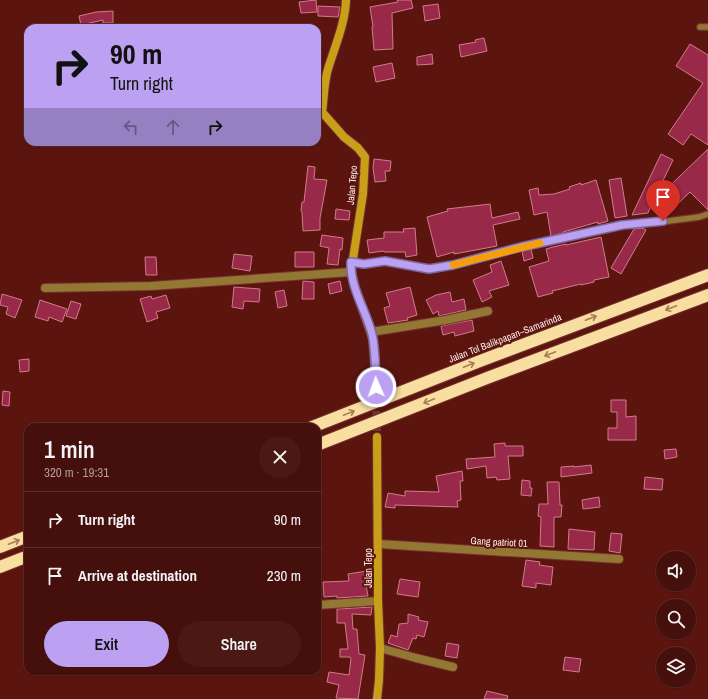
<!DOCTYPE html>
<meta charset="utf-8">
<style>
body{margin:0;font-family:"Archivo Narrow",sans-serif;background:#4c1814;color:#f1f3f6;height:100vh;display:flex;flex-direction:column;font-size:15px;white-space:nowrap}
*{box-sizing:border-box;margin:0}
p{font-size:13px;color:#b09c9d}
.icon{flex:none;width:22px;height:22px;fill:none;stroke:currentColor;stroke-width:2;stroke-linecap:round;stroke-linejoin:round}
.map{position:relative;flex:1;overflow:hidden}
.panel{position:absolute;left:24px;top:423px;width:297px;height:252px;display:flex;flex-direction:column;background:#450f0b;border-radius:12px;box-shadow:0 1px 3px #0004,0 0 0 1px #5d2f2c}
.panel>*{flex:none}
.banner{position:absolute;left:24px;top:24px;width:297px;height:122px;border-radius:12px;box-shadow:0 1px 3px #0004,0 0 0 1px #5d2f2c;background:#bca0f2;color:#111;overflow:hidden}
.tools{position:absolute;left:656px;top:551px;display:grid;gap:8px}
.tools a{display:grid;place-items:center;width:40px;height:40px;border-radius:50%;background:#450f0b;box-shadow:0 1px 3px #0004,0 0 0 1px #5d2f2c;font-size:20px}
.pin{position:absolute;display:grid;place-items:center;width:34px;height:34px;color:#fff;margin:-41px -17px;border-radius:50% 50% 50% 0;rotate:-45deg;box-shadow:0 0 4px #0007}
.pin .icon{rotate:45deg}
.me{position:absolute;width:44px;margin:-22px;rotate:358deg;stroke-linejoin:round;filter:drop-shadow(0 0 3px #0008)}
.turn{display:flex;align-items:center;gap:14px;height:84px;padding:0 20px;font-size:18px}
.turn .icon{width:52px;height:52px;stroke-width:2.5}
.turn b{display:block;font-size:28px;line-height:34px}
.lanes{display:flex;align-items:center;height:38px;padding:0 20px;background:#0003;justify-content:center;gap:20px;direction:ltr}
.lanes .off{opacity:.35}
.round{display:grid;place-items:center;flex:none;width:42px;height:42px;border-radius:21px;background:#4c1814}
.head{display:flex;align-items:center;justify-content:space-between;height:68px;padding:0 20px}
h1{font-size:24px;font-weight:600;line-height:30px}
.cta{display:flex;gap:8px;margin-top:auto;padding:8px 20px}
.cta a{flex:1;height:46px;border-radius:24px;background:#bca0f2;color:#111;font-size:16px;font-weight:600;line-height:46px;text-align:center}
.cta a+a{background:#4c1814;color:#f1f3f6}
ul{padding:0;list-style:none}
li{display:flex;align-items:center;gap:12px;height:56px;padding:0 20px;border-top:1px solid #5d2f2c}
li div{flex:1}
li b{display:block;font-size:15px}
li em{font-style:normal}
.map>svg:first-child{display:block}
.building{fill:#992948;stroke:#d07c8b}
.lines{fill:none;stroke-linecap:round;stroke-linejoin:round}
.secondary-tunnel{stroke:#74342f;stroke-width:8;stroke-dasharray:8 4;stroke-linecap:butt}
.lane-casing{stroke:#73322d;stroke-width:8}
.street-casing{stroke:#73322d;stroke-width:10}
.secondary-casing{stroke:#73322d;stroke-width:10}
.highway-casing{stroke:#73322d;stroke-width:14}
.lane{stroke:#927833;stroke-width:5.5}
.street{stroke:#927833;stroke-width:8}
.secondary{stroke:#c99f1a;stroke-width:8}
.highway{stroke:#f8dfa1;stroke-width:12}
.oneway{stroke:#aa7a58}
.route-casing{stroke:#7a689d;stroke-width:10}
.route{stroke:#bca0f2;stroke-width:7}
.slow{stroke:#f59e0b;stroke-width:7}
.labels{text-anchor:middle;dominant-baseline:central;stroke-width:4;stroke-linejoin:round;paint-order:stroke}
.street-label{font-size:10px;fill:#fdeae7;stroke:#5c140f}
</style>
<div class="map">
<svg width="708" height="699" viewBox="0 0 708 699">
<rect width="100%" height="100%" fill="#5c140f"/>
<path class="building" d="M316,0L317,12L301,13L299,2Z
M397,0H411L413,8L392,13L393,49L374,50L372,27H373L370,7L398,2Z
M438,4L440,18L425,21L423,6Z
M318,6L340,7L338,17L318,16Z
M113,11V23H103V20L81,25L79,16L96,12Z
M484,38L487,51L461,57L459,45L476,42L475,40Z
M690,44L708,55V145L691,134L683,145L668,134L703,83L676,66Z
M432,54L433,64L417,65V57Z
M392,63L395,78L376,82L373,67Z
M708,149V210L690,192L665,216L652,203L648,213L632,215L661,154L673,160L652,203Z
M374,159L391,161L390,171H385L386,181L375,182L373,168Z
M308,166L315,167L314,179L327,180L320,218V230L303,231L302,212L301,211L302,202H304Z
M621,178L627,216L615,218L609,180Z
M596,180L608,221L598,224V222L563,232V233L551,236L547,212L534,215L529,190L538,188L539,195L554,194L570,189L569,187L581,183V185Z
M490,204L492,218L518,212L520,219L493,225L497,246L454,254V252L437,257L427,217L448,211L447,209Z
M336,209L350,211L349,220L335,219Z
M415,228L417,255L406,257L405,252H384V251L369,253L367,240L384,238V232H404L403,229Z
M642,228L646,230L621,274L611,268L634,229Z
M322,235L343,238L342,250L340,249L338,265L327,264L329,248L320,246Z
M601,237L609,277L594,280V282L581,285V284L552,291L553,293L538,297L529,267L549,261L546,249L553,247L566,244V245Z
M531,249L533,258L524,261L522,251Z
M295,252H314V267H295Z
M234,254L252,256L250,271L232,268Z
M145,257H156L157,275H146Z
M501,261L509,285L489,291L492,297L482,302L473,280L492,272L490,265Z
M303,281L314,282V299H302Z
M340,281L342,291L330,294L328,284Z
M234,287L260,289L259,302L244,301L243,309L232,307Z
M410,287L417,315L407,318L408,320L388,323L384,308L390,306L386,293Z
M284,290L287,306L278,308L275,292Z
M450,292L452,302L464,299L466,310L439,316L438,311L433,314L426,300L436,295Z
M2,294L22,300L15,318L6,314L8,307L0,305Z
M166,295L170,308L156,312L158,318L147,322L140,299L151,296L152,299Z
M40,300L67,309L62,322L49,317L48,321L35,317Z
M71,301L81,304L76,319L66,316Z
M472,320L474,331L455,336L454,332L443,335L441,326Z
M29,359V371L20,372L19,360Z
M3,391L10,392L9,406L2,405Z
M611,400H626V417L636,416V440H608V428H617V412H611Z
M505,443V446H523V456H508L510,479L497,480L496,477L487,478L486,466L467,469L466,459L495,457L494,444Z
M676,449L677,457L665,459L664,450Z
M591,465L592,473L561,477V467L574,466V467Z
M462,471L463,481H460L461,500L457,501L458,507L395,505V508L385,507L388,493L405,496V491L439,492L436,476Z
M645,477L663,479L662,490L644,489Z
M522,480L530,481V488H532L531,496L521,495Z
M547,482H559L560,505H562L561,517H554V547L540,546L541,517L538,516L539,504H548Z
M599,497L600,507L583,509L582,500Z
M569,529L595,532L594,550L568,549Z
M611,533L622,534L620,553L609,551Z
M526,560L540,562L539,565L553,567L551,585L536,583V588L522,586Z
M367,571L369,579H365L368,596L337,598V596L324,597L323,582L349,581L348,574Z
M400,579L420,582L418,597L397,594Z
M372,607L371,615L352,614L353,629H357L359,654L365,655L358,699L336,698L339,685L327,682L329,672L349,675L351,659L350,657H340V649H348L345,623H337V609Z
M408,614L419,617L418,620L428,622L424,637L417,635L416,639L413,638L408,650L388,643L391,635L397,637L399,624L408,623Z
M447,643L459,645L457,658L445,656Z
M565,657L581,659L579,672L563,670Z
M487,691L508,696L507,699H484Z"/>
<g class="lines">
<path class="secondary-tunnel" d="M376,387L377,437"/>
<defs>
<path id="lane" d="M700,27H708
M351,262L364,265L385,261L429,269L453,265L521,247L622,225L653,223L699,217L708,214"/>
<path id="street" d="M45,288L151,286L351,272
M371,332L446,320L488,311
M379,544L619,559
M317,605L378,601
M380,648L416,658L453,667"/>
<path id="secondary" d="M346,0C345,24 335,46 328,69C324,82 324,98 322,112L344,137L358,148L365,157L363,194L351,272L356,290L373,339L376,387
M377,437L378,601L380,648L379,680L377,699"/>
<path id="highway" d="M312,427L480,361L708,275
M317,445L487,378L708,295
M0,547L28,536
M0,567L28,556"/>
</defs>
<use href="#lane" class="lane-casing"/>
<use href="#street" class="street-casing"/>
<use href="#secondary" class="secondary-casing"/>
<use href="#highway" class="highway-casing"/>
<use href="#lane" class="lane"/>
<use href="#street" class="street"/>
<use href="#secondary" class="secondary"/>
<use href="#highway" class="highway"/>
</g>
<defs><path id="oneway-shaft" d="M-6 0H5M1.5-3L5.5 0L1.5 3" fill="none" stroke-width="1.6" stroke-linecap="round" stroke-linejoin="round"/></defs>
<g class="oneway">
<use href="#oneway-shaft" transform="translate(671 308) rotate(159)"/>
<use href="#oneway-shaft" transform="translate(591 318) rotate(-21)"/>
<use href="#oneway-shaft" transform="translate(550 354) rotate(159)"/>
<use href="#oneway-shaft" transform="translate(469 365) rotate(-22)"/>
<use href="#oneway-shaft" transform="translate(429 401) rotate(158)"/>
<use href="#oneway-shaft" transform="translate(349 413) rotate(-22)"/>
<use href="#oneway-shaft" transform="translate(14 542) rotate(-21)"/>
</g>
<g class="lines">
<defs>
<path id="route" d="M376,387C375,369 376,351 372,334C366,310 350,288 351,262L364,264L385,261L429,269L453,265L521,247L622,225L663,221"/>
</defs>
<use href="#route" class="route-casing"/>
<use href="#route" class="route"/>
<path class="slow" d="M453,265L540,243"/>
</g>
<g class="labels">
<g class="street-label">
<text transform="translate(352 185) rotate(-85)">Jalan Tepo</text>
<text transform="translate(505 338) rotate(-21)">Jalan Tol Balikpapan–Samarinda</text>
<text transform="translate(499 542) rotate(3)">Gang patriot 01</text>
<text transform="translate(368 568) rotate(-90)">Jalan Tepo</text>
</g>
</g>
</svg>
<div class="tools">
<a><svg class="icon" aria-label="sound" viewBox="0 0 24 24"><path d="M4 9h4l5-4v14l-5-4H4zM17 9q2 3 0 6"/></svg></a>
<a><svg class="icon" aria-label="search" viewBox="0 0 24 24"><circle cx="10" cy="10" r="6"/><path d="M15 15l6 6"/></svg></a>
<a><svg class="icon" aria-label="layers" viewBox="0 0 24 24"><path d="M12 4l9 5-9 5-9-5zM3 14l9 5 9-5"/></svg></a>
</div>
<div class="pin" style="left:663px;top:221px;background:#d93025"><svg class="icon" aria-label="arrive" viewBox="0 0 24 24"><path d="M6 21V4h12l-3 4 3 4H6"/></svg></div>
<svg class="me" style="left:376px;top:387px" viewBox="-20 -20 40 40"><circle r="17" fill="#bca0f2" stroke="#fff" stroke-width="3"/><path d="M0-11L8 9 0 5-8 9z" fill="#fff"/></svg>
<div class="banner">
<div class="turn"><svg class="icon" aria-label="right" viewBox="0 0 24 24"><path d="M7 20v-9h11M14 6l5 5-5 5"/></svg><div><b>90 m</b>Turn right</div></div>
<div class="lanes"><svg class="icon off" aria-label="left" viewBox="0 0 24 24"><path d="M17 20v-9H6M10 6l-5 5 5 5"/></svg><svg class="icon off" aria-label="ahead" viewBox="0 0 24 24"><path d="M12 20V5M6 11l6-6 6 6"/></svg><svg class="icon" aria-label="right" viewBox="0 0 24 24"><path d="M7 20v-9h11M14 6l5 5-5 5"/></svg></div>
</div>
<section class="panel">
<div class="head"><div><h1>1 min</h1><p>320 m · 19:31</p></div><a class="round"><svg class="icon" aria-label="close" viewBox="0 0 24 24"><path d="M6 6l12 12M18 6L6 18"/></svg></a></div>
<ul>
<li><svg class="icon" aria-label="right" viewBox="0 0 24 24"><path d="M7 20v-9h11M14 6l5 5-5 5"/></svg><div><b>Turn right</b></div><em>90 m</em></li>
<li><svg class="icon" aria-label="arrive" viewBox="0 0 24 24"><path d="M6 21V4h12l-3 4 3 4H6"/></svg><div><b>Arrive at destination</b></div><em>230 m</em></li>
</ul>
<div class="cta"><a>Exit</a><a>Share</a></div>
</section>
</div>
